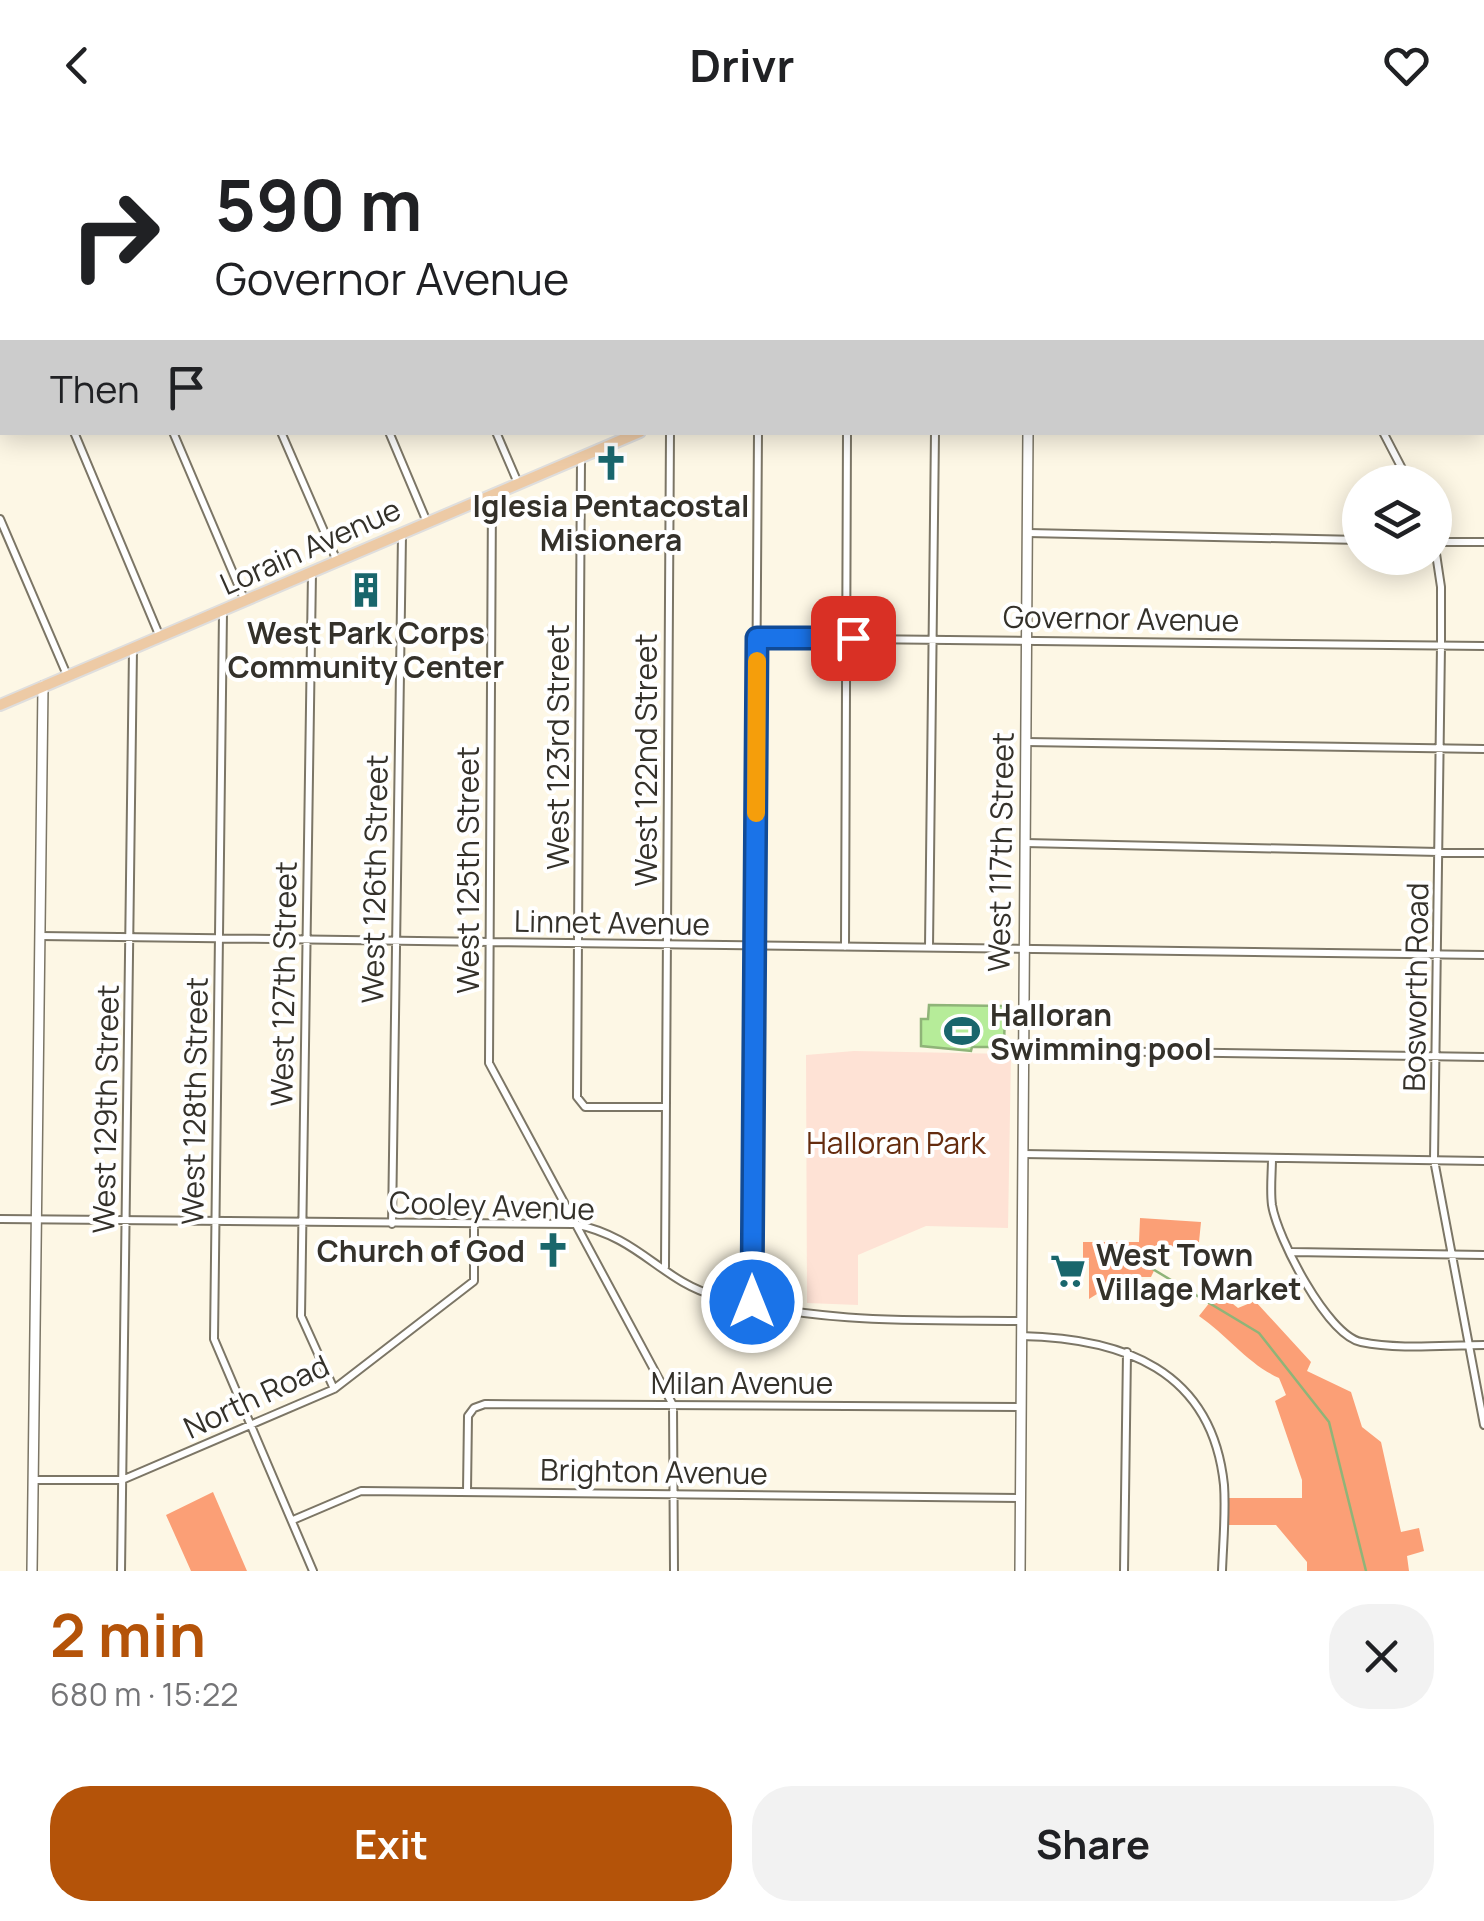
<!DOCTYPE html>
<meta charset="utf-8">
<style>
body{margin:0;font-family:Manrope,sans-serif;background:#f2f2f2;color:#202124;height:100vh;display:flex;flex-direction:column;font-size:38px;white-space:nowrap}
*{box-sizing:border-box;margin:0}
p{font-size:32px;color:#757577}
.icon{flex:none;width:55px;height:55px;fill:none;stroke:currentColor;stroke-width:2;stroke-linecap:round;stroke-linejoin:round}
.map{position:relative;height:1441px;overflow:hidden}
.panel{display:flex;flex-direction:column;background:#fff;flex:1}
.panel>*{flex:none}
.guide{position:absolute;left:0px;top:0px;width:1485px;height:305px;box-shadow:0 5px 25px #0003;background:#fff;color:#202124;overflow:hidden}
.buttons{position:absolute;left:1342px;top:335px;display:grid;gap:20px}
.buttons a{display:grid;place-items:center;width:110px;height:110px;border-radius:50%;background:#fff;box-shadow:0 5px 25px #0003;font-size:50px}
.pin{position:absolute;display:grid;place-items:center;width:85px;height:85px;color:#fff;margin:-42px;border-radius:20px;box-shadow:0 5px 15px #0006}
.me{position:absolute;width:110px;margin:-55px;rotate:0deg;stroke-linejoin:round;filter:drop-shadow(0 0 8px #0008)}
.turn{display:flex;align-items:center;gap:35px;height:210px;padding:0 50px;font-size:45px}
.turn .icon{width:130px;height:130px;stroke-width:2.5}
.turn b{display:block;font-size:70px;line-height:85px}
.then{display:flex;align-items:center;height:95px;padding:0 50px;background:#0003;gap:20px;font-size:38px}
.round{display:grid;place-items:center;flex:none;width:105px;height:105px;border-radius:40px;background:#f2f2f2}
.headline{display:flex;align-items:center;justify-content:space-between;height:170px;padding:0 50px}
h1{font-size:60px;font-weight:700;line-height:75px;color:#b45309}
.primary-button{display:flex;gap:20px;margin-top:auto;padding:20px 50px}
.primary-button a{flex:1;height:115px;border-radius:40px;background:#b45309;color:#fff;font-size:40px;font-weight:700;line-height:115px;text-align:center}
.primary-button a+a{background:#f2f2f2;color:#202124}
header{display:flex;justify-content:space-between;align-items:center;height:130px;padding:0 50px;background:#fff;font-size:45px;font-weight:700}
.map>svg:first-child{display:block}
.green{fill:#fee2d5}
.forest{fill:#fb9f76}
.water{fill:#b6ec99;stroke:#8fb478;stroke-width:2.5}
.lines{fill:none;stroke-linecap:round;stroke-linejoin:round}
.stream{stroke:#8fb478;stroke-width:2.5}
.street-casing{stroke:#7c7666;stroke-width:10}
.secondary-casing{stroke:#7c7666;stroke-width:12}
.primary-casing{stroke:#dfdedd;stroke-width:14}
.street{stroke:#fff;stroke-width:6}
.secondary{stroke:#fff;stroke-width:9}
.primary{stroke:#edcaa5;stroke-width:10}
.route-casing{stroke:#114b97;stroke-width:25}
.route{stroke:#1a73e8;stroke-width:18}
.slow{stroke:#f59e0b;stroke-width:18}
.labels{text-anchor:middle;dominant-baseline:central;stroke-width:8;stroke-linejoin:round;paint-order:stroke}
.poi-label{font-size:30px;font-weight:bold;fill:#34312a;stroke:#fff}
.street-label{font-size:30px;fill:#34312a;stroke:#fff}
.park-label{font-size:30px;fill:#652c0e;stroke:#fff}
</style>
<header><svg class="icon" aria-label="back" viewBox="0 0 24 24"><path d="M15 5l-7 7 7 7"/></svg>Drivr<svg class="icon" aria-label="heart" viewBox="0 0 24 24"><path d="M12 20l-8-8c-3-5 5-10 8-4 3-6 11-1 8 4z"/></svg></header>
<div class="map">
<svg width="1484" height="1441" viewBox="0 0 1484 1441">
<rect width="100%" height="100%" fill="#fdf7e5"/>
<path class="green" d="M854,921L1011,924L1008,1098L926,1096L858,1125V1175L807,1173L806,925Z"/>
<path class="forest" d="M1140,1088L1201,1092L1199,1112L1164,1120L1151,1147H1124L1089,1169V1130L1083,1129V1112H1139Z
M1218,1162L1238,1178L1255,1171L1311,1232L1307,1241L1351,1262L1362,1297L1381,1312L1401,1402L1419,1398L1424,1421L1407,1426L1409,1441H1307V1432L1276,1395H1227V1368H1302V1350L1275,1271L1286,1265L1279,1248C1249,1235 1227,1205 1199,1186Z
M213,1362L247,1441H191L166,1385Z"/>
<path class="water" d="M929,875L1005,876L1004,917H972L971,921L921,916V889H928Z"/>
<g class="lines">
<path class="stream" d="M1141,1132L1259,1203L1329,1292L1366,1441"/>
<defs>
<path id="street" d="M45,0L46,2
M152,0L153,2
M258,0L260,2
M366,0L367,2
M473,0L474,2
M580,0L581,2
M1146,0V2
M1238,0V2
M1330,0V2
M525,2L531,0
M767,2V0
M0,129L2,135
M1482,170H1484
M0,226L2,225
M1482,282H1484
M74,302L160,507
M173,302L245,471
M281,302L337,431
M389,302L427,392
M496,302L518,353
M1383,302L1409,352
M581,329L577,967L585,977H665
M492,365L489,933L673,1275L674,1441
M0,389L67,545
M1028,403L1360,410
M1435,412H1484
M1435,417L1441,457V515L1434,1030L1484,1295
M312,442L301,1186L334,1259
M223,482L214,1209L313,1441
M757,508L1484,516
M1026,612L1484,619
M1025,713L1484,723
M40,806L1484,825
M845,817L847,302
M929,817L935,302
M1024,920L1484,927
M1023,1024L1484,1031
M1272,1028C1272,1043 1270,1060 1272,1075C1277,1107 1327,1205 1361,1212C1399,1220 1445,1215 1484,1215
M0,1089L574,1094C640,1107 661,1151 716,1166C821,1194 915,1190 1021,1191
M392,1094L402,405
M1292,1122L1484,1125
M665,1137L670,302
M752,1172L758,302
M1021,1206C1122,1208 1212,1239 1224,1355C1226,1383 1223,1413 1222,1441
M33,1350H122L334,1259L474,1151V1096
M467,1361L468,1286L474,1278L485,1274L1021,1277
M293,1390L361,1361L1020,1368
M121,1441L133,519
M1124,1441L1127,1222"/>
<path id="secondary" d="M1030,2V0
M32,1441L43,556
M1020,1441L1028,302"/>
<path id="primary" d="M1337,2L1343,0
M0,575L640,302"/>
</defs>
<use href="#street" class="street-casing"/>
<use href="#secondary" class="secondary-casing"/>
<use href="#primary" class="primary-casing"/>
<use href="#street" class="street"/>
<use href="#secondary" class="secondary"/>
<use href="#primary" class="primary"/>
</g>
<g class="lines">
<defs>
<path id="route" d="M752,1172L757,508H853"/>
</defs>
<use href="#route" class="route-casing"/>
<use href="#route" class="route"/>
<path class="slow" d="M756,683L757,531"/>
</g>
<defs>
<symbol id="church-bare" viewBox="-9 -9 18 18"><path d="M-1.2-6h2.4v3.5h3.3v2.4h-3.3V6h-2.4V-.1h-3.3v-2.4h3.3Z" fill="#19666c" stroke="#fff" stroke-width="2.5" paint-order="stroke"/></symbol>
<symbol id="building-bare" viewBox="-9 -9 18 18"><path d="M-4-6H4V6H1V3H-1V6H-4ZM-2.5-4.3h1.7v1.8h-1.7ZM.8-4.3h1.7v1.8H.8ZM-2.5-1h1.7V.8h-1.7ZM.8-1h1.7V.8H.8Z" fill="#19666c" stroke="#fff" stroke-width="2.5" paint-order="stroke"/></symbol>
<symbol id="stadium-bare" viewBox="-9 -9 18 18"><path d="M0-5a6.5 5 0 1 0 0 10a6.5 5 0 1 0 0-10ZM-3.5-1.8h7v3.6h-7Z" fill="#19666c" stroke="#fff" stroke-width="2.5" paint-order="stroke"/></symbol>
<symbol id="supermarket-bare" viewBox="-9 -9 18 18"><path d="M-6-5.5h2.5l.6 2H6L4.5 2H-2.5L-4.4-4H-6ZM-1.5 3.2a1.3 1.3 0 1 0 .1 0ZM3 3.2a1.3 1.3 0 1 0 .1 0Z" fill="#19666c" stroke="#fff" stroke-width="2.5" paint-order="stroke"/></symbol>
</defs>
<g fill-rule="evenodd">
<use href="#church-bare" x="586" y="308" width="50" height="50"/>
<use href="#building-bare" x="341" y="435" width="50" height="50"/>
<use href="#stadium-bare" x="937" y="876" width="50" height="50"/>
<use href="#church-bare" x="528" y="1095" width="50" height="50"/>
<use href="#supermarket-bare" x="1043" y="1116" width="50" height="50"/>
</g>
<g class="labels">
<g class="poi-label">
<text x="611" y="375">Iglesia Pentacostal<tspan x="611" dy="34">Misionera</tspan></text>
<text x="366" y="502">West Park Corps<tspan x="366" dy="34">Community Center</tspan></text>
<text x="990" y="884" text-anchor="start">Halloran<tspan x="990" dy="34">Swimming pool</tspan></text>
<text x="525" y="1120" text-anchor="end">Church of God</text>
<text x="1096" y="1124" text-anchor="start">West Town<tspan x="1096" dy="34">Village Market</tspan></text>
</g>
<g class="street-label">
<text transform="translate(310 416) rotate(-24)">Lorain Avenue</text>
<text transform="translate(1121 488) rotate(1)">Governor Avenue</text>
<text transform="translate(557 617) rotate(-90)">West 123rd Street</text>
<text transform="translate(645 630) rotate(-90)">West 122nd Street</text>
<text transform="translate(1000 722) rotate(-89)">West 117th Street</text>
<text transform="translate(467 740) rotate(-90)">West 125th Street</text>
<text transform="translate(374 749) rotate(-89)">West 126th Street</text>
<text transform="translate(612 792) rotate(1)">Linnet Avenue</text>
<text transform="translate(283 854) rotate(-89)">West 127th Street</text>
<text transform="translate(1415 857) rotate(-89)">Bosworth Road</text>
<text transform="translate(194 971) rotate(-89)">West 128th Street</text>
<text transform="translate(105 979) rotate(-89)">West 129th Street</text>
<text transform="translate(492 1075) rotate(2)">Cooley Avenue</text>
<text x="742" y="1252">Milan Avenue</text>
<text transform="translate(256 1266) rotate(-25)">North Road</text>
<text transform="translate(654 1341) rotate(1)">Brighton Avenue</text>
</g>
<g class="park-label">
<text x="896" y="1012">Halloran Park</text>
</g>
</g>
</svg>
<div class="buttons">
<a><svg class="icon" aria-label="layers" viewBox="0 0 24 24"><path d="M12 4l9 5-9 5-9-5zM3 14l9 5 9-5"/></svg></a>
</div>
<div class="pin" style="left:853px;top:508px;background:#d93025"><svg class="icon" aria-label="arrive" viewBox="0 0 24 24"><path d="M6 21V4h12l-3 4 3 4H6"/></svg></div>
<svg class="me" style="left:752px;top:1172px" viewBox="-20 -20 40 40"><circle r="17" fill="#1a73e8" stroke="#fff" stroke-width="3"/><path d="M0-11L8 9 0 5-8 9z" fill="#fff"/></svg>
<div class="guide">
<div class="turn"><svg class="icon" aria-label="right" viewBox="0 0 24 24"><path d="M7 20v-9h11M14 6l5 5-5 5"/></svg><div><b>590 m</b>Governor Avenue</div></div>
<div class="then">Then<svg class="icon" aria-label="arrive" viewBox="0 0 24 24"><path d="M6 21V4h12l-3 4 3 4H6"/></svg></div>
</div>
</div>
<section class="panel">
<div class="headline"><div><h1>2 min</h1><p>680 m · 15:22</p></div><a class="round"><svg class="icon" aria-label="close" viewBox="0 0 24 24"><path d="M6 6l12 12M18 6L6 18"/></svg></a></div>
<div class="primary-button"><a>Exit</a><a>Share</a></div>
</section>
